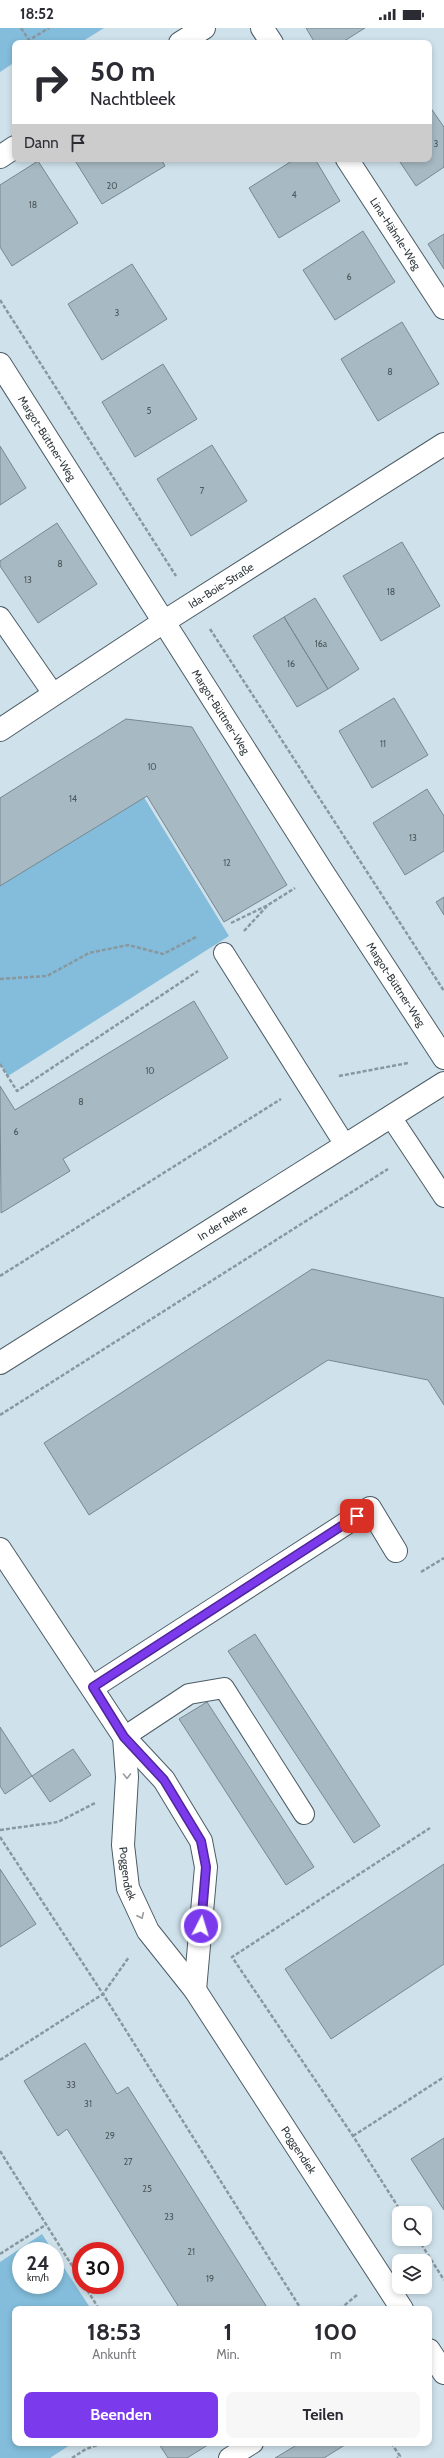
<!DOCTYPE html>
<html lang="de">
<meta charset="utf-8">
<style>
body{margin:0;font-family:Cabin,sans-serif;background:#f7f7f7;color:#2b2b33;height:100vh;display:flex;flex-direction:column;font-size:15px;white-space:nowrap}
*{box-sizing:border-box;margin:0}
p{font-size:13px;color:#7c7c81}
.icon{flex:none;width:22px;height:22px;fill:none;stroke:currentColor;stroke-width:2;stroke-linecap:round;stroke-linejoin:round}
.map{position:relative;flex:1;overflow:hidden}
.details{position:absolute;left:12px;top:2278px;width:420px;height:140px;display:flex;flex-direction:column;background:#fff;border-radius:8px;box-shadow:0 2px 6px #0003}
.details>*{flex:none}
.banner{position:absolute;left:12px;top:12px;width:420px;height:122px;border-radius:8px;box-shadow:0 2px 6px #0003;background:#fff;color:#2b2b33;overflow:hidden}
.tools{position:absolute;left:392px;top:2178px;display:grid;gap:8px}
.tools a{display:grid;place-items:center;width:40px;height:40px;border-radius:8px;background:#fff;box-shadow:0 2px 6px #0003;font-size:20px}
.speed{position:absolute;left:12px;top:2214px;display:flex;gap:8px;font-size:20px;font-weight:700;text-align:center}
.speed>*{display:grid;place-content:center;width:52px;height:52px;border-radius:50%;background:#fff;box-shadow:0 2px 6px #0003;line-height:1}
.speed small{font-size:10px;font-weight:400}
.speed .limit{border:6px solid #d22;background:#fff;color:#111}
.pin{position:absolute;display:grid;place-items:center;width:34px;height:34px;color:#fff;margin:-17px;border-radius:8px;box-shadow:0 2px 6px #0006}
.me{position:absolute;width:44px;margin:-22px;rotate:5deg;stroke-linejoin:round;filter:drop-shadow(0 0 3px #0008)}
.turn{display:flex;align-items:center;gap:14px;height:84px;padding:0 12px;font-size:18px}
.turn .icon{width:52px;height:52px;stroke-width:2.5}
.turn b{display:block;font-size:28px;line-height:34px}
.then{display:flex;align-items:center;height:38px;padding:0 12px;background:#0003;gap:8px;font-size:15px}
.eta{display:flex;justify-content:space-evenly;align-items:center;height:68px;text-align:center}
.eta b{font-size:24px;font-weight:700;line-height:28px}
.action{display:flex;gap:8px;margin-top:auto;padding:8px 12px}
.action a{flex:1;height:46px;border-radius:8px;background:#7c3aed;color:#fff;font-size:16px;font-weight:700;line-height:46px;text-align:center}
.action a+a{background:#f7f7f7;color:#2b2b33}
.status{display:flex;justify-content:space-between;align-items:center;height:28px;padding:0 20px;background:#fff;direction:ltr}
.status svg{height:11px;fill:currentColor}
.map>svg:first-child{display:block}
.green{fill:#83bddb}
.building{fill:#a7b9c2;stroke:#778891}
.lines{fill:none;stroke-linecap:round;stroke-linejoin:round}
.service-casing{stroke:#4c5c65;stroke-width:22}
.minor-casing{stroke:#4c5c65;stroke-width:24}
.tertiary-casing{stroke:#4c5c65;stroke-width:24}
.path{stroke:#89979f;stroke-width:2.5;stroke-dasharray:4 2;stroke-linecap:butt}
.service{stroke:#fff;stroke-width:20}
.minor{stroke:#fff;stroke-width:22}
.tertiary{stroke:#fff;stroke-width:22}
.oneway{stroke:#989c9e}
.route-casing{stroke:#51269a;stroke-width:10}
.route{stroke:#7c3aed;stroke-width:7}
.labels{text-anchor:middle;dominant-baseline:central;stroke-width:3;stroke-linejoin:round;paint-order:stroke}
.number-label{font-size:9px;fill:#4e595e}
.street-label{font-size:11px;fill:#31393d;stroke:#cfe2ec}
</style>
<div class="status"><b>18:52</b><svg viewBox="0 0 49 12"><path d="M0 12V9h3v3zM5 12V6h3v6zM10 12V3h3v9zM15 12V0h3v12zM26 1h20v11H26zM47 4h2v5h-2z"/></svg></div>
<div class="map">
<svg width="444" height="2430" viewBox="0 0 444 2430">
<rect width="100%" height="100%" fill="#cfe2ec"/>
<path class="green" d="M0,0H104L80,15H15V34L0,44Z
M142,766L229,908L8,1048L0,1036V854Z
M42,2206L53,2223H21V2257H55V2226L91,2281H15V2415H73L50,2430H0V2234Z"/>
<path class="building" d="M306,0H365L341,15H315Z
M430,79L444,99V139L416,158L398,131H429Z
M74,131H161L165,138L102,176Z
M295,131H315L340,173L279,210L249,160Z
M38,133L78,195L12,238L0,219V157Z
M363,203L395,254L335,292L303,242Z
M444,206V241L428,216Z
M132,236L167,291L102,332L68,276Z
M402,294L439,356L378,393L341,331Z
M163,336L197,391L135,429L102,374Z
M212,417L247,473L191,508L157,451Z
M0,418L26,460L0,477Z
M57,495L97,556L38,595L0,538V533Z
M402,514L440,578L381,613L343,548Z
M315,570L359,641L328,661L284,589Z
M284,589L328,661L297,679L253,608Z
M394,670L428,727L372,760L339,703Z
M126,691L192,699L287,857L224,894L147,768L0,858V770Z
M427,761L444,788V823L405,847L373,795Z
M444,869V887L436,874Z
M194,973L228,1030L63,1131L70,1143L1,1185L0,1058L15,1082Z
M312,1241L444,1270V1377L428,1352L328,1332L89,1487L44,1415Z
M255,1606L380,1798L354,1815L228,1623Z
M207,1674L314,1839L286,1857L179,1691Z
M0,1699L32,1748L5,1766L0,1758Z
M73,1721L91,1747L50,1774L32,1748Z
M444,1836V1936L331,2011L285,1941Z
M0,1841L36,1896L0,1919Z
M85,2015L117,2066L128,2059L268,2281H180L67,2101L58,2108L24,2053Z
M444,2110V2182L411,2131Z
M160,2415H211L187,2430H168L159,2416Z
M300,2415H348L324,2430H275Z"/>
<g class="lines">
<defs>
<path id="service" d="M0,589L54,667
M224,925L345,1117
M391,1089L444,1169
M124,1709L189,1666L224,1660L304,1786
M229,2430L253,2415"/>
<g id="minor">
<path d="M262,0L272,15"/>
<path d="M180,15L204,0"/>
<path d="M0,129L15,119"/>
<path id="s1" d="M347,131L444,280"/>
<path id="s2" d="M0,336L322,843L444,1030"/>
<path id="s3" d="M0,702L165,593L444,416"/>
<path d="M0,1521L124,1709L164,1752L201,1813L206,1839L195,1962"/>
<path d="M93,1659L370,1480L396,1523"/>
<path id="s4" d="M124,1709L127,1749L123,1817L128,1860L148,1903L195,1962L402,2281"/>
<path d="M429,2322L444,2345"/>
</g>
<g id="tertiary">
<path id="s5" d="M0,1335L444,1055"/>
</g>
</defs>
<use href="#service" class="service-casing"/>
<use href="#minor" class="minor-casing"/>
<use href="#tertiary" class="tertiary-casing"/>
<path class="path" d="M21,0L29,12L49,0
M0,272L176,548
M210,601L444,963
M231,895L268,877
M244,903L268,877L295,860
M0,951L47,948L89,925L128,917L163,926L198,908
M0,1036L17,1063L198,943
M339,1048L408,1035
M0,1248L281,1071
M0,1387L388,1141
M421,1544L444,1530
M0,1802L58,1794L95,1775
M0,1809L103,1966L301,2281
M0,2032L103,1966L129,1929
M353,2108L444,2049
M0,2123L81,2252
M402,2185L353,2108L232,1929L430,1800
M418,2211L444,2252
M0,2226L47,2196
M84,2257L99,2281
M340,2281L357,2267
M391,2415L400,2428L397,2430
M72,2430L86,2421L104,2415"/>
<use href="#service" class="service"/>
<use href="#minor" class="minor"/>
<use href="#tertiary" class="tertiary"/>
</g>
<defs><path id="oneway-chevron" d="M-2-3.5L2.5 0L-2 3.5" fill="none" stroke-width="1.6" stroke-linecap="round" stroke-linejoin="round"/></defs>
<g class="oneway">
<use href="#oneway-chevron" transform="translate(127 1748) rotate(89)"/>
<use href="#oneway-chevron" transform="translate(141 1888) rotate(65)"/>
</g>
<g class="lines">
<defs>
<path id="route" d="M201,1898L206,1839L201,1813L164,1752L124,1709L93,1659L357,1488"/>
</defs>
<use href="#route" class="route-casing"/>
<use href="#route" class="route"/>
</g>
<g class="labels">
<g class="number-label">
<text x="436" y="115">3</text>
<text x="112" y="157">20</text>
<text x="294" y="166">4</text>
<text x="33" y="176">18</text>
<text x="349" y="248">6</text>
<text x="117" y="284">3</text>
<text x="390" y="343">8</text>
<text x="149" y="382">5</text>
<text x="202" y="462">7</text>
<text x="60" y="535">8</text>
<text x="28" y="551">13</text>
<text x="391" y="563">18</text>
<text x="321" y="615">16a</text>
<text x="291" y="635">16</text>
<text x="383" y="715">11</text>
<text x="152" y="738">10</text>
<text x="73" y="770">14</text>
<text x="413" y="809">13</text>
<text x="227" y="834">12</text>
<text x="150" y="1042">10</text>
<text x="81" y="1073">8</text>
<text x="16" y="1103">6</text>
<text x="71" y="2056">33</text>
<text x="88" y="2075">31</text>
<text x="110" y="2107">29</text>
<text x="128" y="2133">27</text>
<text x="147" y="2160">25</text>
<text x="169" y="2188">23</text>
<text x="191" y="2223">21</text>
<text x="210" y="2250">19</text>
</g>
<g class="street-label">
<text stroke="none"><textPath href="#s1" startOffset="89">Lina-Hähnle-Weg</textPath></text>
<text stroke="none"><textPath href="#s2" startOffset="88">Margot-Büttner-Weg</textPath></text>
<text stroke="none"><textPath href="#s3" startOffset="264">Ida-Boie-Straße</textPath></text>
<text stroke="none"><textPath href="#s2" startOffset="412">Margot-Büttner-Weg</textPath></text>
<text stroke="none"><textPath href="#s2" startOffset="736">Margot-Büttner-Weg</textPath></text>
<text stroke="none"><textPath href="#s5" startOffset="263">In der Rehre</textPath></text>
<text stroke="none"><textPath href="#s4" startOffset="137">Poggendiek</textPath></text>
<text stroke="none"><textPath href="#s4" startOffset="465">Poggendiek</textPath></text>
</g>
</g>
</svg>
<div class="tools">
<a><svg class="icon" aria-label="search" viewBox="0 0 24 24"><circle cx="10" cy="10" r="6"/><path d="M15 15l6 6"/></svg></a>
<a><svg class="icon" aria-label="layers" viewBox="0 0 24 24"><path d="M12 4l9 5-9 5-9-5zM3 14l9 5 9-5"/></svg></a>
</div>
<div class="speed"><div>24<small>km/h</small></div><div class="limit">30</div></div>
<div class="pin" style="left:357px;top:1488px;background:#d93025"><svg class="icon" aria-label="arrive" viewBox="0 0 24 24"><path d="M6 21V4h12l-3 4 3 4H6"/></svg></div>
<svg class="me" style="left:201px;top:1898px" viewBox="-20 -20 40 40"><circle r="17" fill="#7c3aed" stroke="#fff" stroke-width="3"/><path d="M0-11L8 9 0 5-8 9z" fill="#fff"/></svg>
<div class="banner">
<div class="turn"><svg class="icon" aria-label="right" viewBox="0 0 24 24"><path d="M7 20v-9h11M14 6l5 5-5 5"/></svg><div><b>50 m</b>Nachtbleek</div></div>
<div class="then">Dann<svg class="icon" aria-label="arrive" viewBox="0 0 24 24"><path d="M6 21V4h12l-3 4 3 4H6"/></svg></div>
</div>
<section class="details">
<div class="eta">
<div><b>18:53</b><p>Ankunft</p></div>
<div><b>1</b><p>Min.</p></div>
<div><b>100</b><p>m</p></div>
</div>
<div class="action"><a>Beenden</a><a>Teilen</a></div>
</section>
</div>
